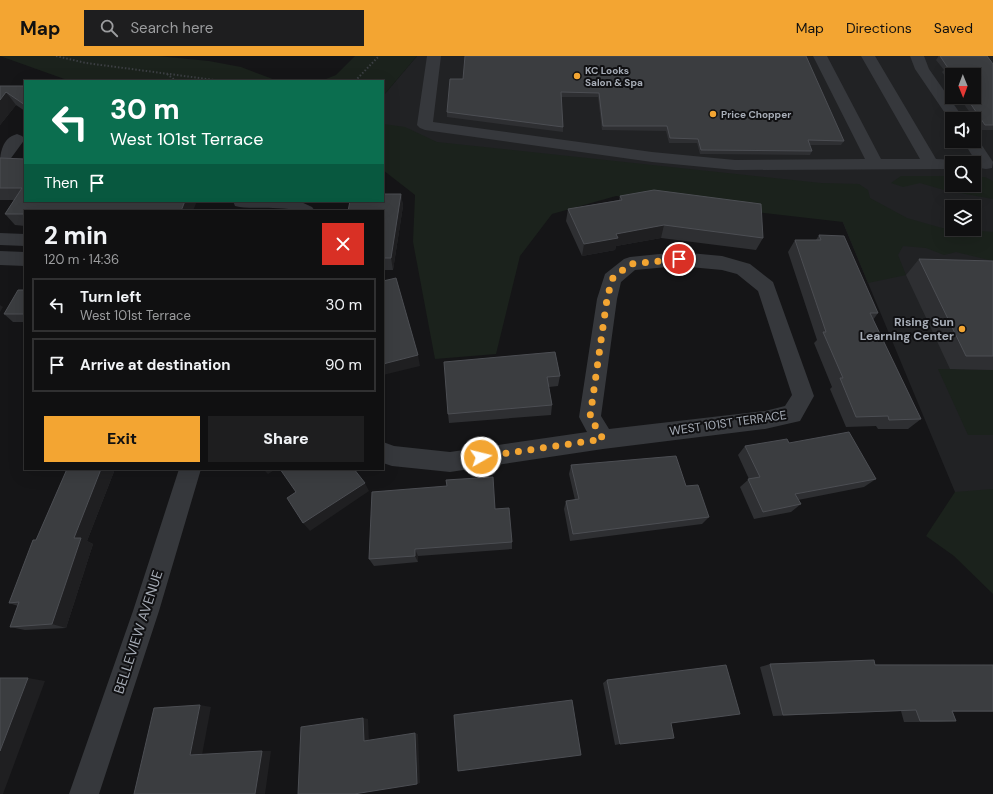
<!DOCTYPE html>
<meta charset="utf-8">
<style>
body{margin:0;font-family:"DM Sans",sans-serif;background:#1e1e1f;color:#f1f3f6;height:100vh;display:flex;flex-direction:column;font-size:15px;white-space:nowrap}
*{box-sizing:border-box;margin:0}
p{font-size:13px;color:#9c9d9f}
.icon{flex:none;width:22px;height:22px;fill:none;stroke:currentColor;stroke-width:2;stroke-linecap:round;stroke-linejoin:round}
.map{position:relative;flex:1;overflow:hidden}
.sheet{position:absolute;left:24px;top:154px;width:360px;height:260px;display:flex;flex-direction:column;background:#101011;border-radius:0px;box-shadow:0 4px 16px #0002,0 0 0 1px #303031}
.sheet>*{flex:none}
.top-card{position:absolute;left:24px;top:24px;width:360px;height:122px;border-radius:0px;box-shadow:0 4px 16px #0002,0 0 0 1px #303031;background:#0b6e4f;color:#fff;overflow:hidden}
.needle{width:26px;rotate:179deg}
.tools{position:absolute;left:945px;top:12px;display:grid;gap:8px}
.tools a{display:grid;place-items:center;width:36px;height:36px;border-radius:0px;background:#101011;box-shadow:0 4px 16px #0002,0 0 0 1px #303031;font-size:20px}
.pin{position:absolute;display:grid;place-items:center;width:34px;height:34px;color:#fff;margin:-17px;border:2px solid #fff;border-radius:50%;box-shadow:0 1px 4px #0007}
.me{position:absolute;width:44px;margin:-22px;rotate:82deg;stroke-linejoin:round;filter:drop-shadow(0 0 3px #0008)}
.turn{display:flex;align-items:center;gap:14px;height:84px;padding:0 20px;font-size:18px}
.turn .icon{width:52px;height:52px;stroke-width:2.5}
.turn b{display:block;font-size:28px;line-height:34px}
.then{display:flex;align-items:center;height:38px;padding:0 20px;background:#0003;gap:8px;font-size:15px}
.round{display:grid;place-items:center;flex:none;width:42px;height:42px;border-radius:0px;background:#1e1e1f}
.headline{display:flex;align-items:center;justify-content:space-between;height:68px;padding:0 20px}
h1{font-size:24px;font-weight:800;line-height:30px}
.cta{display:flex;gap:8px;margin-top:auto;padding:8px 20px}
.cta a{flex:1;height:46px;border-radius:0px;background:#f3a532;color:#111;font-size:16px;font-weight:800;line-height:46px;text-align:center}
.cta a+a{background:#1e1e1f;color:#f1f3f6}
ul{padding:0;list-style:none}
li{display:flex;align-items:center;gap:12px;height:54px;margin:0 8px 6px;padding:0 12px;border:2px solid #303031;border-radius:0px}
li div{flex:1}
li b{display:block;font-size:15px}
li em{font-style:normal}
header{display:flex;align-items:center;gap:24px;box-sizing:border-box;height:56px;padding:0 20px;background:#f3a532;color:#111}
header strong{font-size:19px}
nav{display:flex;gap:22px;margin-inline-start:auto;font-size:14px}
.search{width:280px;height:36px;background:#1e1e1f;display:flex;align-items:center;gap:10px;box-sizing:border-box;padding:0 14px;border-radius:0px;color:#9c9d9f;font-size:15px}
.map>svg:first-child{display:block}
.built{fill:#212224;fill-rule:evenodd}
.green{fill:#1b221c}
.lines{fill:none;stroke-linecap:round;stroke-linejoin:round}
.path{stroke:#3c3f43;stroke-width:2;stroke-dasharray:1.5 2;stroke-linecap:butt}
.minor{fill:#36383c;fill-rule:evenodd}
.wall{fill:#2e2f32}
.shaded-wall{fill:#1f1f21}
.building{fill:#3b3d40;stroke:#4c4e53}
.route{stroke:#f3a532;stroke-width:7;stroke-dasharray:0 12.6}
.poi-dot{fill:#f3a532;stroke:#101012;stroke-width:1.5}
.labels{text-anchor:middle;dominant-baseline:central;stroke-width:4;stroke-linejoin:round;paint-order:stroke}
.far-poi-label{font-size:10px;font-weight:bold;fill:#a7adb7;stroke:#101012;text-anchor:start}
.poi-label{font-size:12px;font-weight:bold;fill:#a7adb7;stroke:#101012;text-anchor:end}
.street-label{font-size:12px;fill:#a7adb7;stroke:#101012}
.near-street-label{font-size:14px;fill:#a7adb7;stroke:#101012}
</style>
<header>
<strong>Map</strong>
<div class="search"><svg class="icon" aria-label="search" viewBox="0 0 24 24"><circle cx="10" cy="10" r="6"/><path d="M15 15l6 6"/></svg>Search here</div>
<nav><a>Map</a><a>Directions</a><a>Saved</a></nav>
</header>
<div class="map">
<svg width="993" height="738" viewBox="0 0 993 738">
<rect width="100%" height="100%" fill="#151517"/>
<path class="built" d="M417,0H993V437L955,436L831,138L383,84V40ZM952,19H974V41H952ZM952,63H974V85H952ZM952,107H974V129H952ZM952,151H974V173H952Z"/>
<path class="green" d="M0,0H158L209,5L241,11L278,25H70Z
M355,0H417L383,40V25H321L336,19Z
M383,68L405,71L437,86L821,127L859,128L868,134L870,142L907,162L942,172L993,176V205L956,196L944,199L926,192L903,190L898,199L906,219L868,227L843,166L616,140L552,158L520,200L496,298L435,303L413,186L415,139L383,114Z
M901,120H952V129H974V121H985L993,125V143L944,134L920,127L903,131L891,127Z
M938,313L993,314V379H968Z
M993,433V538L954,500L926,480L955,436Z"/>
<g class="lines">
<path class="path" d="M56,0L86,7L222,25
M167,18L176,25
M355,25L379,0"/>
<path class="minor" d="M427,0H441L433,66L652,96L735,104L865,103L813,0H827L881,103H920L861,0H875L936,103L958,104L959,107H952V113L735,114L652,106L425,74L420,72L417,69Z
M910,0H924L929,13L964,63H952L951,66L915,13Z
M17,78L22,80L25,83L6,109L0,110C0,97 2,82 17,78Z
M974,81L977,82L993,106L992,112L986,113L980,112L963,85H974Z
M233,145H299L312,151L315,155C300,155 287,152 273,152C261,151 247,153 235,150Z
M0,177L25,178V190L0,189Z
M0,195L25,196V210L0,209Z
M679,196L722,200L750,208L773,226L814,340L800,365L765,373L603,393L450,416L392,410L383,407V386L394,390L450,396L587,376L579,361L597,243L605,218L624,203L630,201ZM679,210L722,214L737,218L758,235L792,339L785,350L765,355L609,373L601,360L617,243L621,226L635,214Z
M179,413H201L159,555L99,738H69L133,555Z"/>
</g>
<path class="wall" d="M465,0L844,85L841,89H809L812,95L810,99L700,98L697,87H669L666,75L602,74L598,41H561L563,71V76L447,61V56L463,23Z
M938,0H987L993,8V74H982L959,41H974L952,19V30L942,16L944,14L936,4L938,1Z
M0,30H25V55L16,49L0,69Z
M0,102L25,103V170L15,169L5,158L14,144H0Z
M401,138L403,150L393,214H383V155Z
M620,140L763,182L756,194L661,182L616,190L615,194L582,200L566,165L568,153L619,144Z
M819,179L878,257L873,264L921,363L908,373H878L876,370L846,371L830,333L832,331L814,287L817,284L788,196L795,184H816Z
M919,203L993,205V314L950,313L906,219Z
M25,234V266H13L4,258Z
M555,296L560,320L558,330L549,331L552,349L551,359L449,367L448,358Z
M789,387L876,423L864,431L798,444L801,448L791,456L754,463L740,431L749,423L738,399L745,390Z
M571,409L686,430L709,461L702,468L570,485L564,453L566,445L575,444L569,418Z
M67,413H115L87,485L93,488L66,572L25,574L10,571L18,550L9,547Z
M495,453L512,486V493L418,500V506L374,510L369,503Z
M770,608L993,609V656H953L956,665L938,666H904L901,655L773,660L760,611Z
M607,624L671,667L620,688L615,689L603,627Z"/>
<path class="shaded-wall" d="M6,36L16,49L0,69V44Z
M401,138L403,150L393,214L391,202Z
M185,145H197L193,155H181Z
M664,169L661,182L616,190L615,194L582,200L584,188L616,178Z
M0,249L3,251L0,256Z
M418,299L420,310L383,319V308Z
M101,413H115L87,485L93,488L66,572L52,568L74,482Z
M263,413H276L268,418Z
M365,427L369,435L310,475L303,467Z
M415,493L418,500V506L415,500Z
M28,622L45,625L3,738H0V695Z
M200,649L211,651L202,699H190Z
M363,662L368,663L369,686L364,685Z
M415,677L418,678L420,727L417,728Z
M262,695H271L265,738H255Z"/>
<path class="building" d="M465,0H806L844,85L808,84L812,95L701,94L698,83L670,82L667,70H603L599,37L561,36L563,71L447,56L450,23H463Z
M940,0H987L993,8V69H985L966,41H974V19H952V22L945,12H948Z
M0,30H25V49L6,36L0,44Z
M0,102L25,103V145H185L181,155H25V158H5L22,132H0Z
M654,134L761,148L763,182L664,169L616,178L618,182L584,188L568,153L622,144L620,140Z
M383,138H401L391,202H383V155H348L350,145H383Z
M819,179L844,180L878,257H870L921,363L889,364L888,360L856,361L840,322H843L823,276H826L795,184H821Z
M919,203L993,205V300H966Z
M396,222L418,299L383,308V225Z
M18,234H25V258H4Z
M555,296L560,320L547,321L552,349L448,358L444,306Z
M849,376L876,423L795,438L801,448L763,456L748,423L760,421L745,390L787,383L789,387Z
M676,400L686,430L698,429L709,461L573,478L566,445L579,443L571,409Z
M67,413H101L74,482H81L52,568L10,571L19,546L9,547L33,484H36Z
M280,413H354L365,427L303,467L287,442L296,436Z
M493,421L495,453L509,452L512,486L415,493V500L369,503L372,436L447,430L446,424Z
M874,604L875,609H993V655H952L956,665H920L916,654L783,659L770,608Z
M726,609L740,658L671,667L674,682L620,688L607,624Z
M0,622H28L0,695Z
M572,644L581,699L458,715L454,659Z
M200,649L190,699L262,695L255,738H134L154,652Z
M363,662L364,685L415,677L417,728L354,738H298L301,671Z"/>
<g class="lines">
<path class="route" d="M481,401L603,383L590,361L607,243L612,223L630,208L679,203"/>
</g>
<g class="poi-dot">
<circle cx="577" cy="20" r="4"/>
<circle cx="713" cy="58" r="4"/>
<circle cx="962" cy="273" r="4"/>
</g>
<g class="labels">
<g class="far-poi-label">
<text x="585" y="14">KC Looks<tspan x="585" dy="12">Salon &amp; Spa</tspan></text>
<text x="721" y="58">Price Chopper</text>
</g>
<g class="poi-label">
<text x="954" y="266">Rising Sun<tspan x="954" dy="14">Learning Center</tspan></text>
</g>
<g class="street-label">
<text transform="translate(728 367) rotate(-8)">WEST 101ST TERRACE</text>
</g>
<g class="near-street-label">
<text transform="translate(138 576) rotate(-72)">BELLEVIEW AVENUE</text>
</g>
</g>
</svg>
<div class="tools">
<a><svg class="needle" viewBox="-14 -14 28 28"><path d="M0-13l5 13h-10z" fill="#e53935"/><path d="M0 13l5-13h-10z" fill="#9c9d9f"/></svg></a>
<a><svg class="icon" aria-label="sound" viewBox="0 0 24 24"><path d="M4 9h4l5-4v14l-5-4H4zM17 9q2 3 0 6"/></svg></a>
<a><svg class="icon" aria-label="search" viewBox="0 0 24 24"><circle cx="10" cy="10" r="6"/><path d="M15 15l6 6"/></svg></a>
<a><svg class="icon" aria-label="layers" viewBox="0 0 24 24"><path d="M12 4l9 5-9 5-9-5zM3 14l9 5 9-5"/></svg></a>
</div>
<div class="pin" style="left:679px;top:203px;background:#d93025"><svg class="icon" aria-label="arrive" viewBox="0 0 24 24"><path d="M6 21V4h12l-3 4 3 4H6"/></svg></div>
<svg class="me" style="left:481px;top:401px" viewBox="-20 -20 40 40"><circle r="17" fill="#f3a532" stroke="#fff" stroke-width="3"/><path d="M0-11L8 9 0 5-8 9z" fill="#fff"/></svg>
<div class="top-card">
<div class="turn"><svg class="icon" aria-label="left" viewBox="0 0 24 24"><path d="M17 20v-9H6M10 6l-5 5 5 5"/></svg><div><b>30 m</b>West 101st Terrace</div></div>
<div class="then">Then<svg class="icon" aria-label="arrive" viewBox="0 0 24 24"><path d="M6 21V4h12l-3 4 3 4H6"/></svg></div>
</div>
<section class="sheet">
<div class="headline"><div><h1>2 min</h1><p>120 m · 14:36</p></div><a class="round" style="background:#d93025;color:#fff"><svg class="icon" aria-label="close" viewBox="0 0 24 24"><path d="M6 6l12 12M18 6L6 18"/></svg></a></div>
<ul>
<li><svg class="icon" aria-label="left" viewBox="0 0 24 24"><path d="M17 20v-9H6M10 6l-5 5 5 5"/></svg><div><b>Turn left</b><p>West 101st Terrace</p></div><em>30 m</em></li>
<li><svg class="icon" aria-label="arrive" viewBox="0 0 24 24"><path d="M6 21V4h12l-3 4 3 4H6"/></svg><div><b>Arrive at destination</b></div><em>90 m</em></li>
</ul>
<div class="cta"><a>Exit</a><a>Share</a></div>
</section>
</div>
